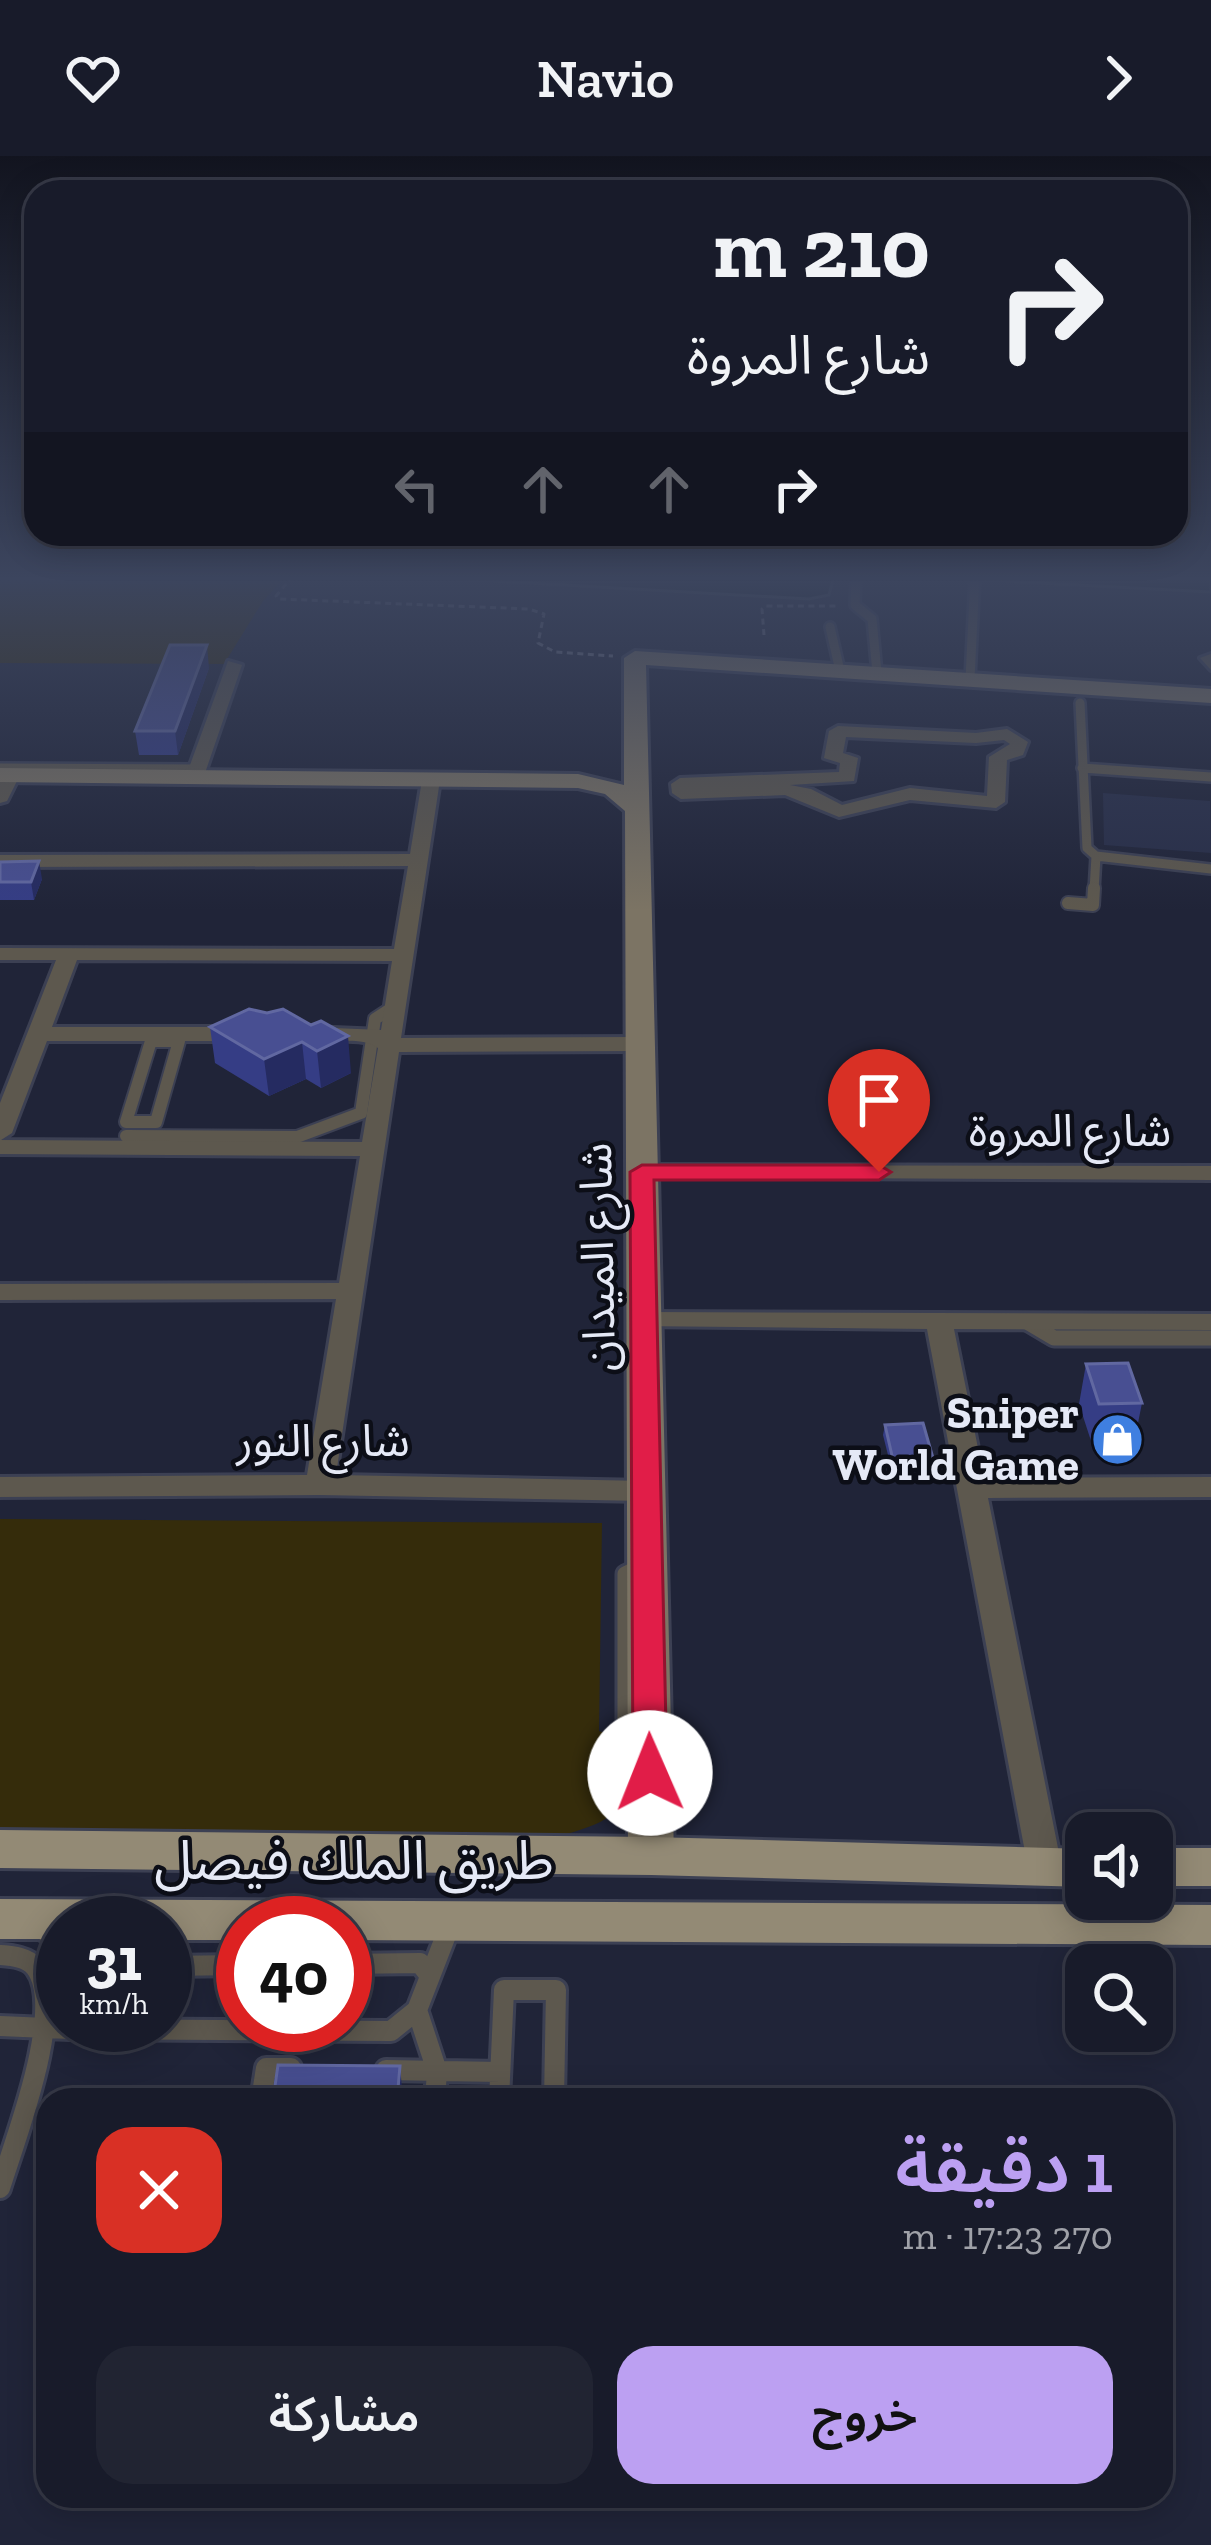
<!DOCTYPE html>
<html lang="ar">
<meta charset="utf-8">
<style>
body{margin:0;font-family:"Zilla Slab","Noto Sans Arabic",serif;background:#212432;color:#f1f3f6;direction:rtl;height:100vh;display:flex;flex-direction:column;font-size:45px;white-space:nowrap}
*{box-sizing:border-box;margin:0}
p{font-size:39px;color:#9fa1a8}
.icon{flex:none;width:66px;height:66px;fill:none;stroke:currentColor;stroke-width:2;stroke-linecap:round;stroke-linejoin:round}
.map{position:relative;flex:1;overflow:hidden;direction:ltr}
.details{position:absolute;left:36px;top:1932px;width:1137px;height:420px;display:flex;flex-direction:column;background:#181b2a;border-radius:36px;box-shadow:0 6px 30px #0003,0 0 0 3px #363947;direction:rtl}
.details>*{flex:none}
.top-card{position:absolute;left:24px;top:24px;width:1164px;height:366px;border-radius:36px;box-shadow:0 6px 30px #0003,0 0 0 3px #363947;direction:rtl;background:#181b2a;color:#f1f3f6;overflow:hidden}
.fabs{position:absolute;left:1065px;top:1656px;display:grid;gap:24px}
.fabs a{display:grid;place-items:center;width:108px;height:108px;border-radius:24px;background:#181b2a;box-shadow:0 6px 30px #0003,0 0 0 3px #363947;font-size:60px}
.speed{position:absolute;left:36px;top:1740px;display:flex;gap:24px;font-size:60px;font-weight:700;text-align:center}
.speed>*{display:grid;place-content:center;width:156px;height:156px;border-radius:50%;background:#181b2a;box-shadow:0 6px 30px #0003,0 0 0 3px #363947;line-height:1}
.speed small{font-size:30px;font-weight:400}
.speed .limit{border:18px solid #d22;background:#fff;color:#111}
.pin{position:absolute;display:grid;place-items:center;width:102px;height:102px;color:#fff;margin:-123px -51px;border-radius:50% 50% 50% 0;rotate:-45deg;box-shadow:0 0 12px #0007}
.pin .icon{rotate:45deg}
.me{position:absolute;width:132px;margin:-66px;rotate:359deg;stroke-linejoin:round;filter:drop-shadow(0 0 9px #0008)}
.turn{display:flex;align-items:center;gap:42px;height:252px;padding:0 60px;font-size:54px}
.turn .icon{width:156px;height:156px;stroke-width:2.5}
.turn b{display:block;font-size:84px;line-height:102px}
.lanes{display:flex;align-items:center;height:114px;padding:0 60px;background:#0003;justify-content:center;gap:60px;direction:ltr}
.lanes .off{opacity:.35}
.round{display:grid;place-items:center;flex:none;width:126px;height:126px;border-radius:36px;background:#212432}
.headline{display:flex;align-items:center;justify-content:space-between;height:204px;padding:0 60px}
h1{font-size:72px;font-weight:600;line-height:90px;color:#bca0f2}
.action{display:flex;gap:24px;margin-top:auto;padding:24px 60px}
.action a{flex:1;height:138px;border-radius:36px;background:#bca0f2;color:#111;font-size:48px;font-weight:600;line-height:138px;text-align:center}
.action a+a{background:#212432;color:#f1f3f6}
header{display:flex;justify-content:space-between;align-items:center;height:156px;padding:0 60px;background:#181b2a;font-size:54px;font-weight:600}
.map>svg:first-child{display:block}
.built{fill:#282e48}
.sand{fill:#352c0b}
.water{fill:#021115;stroke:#465258;stroke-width:3}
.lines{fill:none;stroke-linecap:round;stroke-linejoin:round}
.lane-far3-casing{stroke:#3c4053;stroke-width:14}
.lane-far2-casing{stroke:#3c4053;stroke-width:16}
.lane-far1-casing{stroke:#3c4053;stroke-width:21}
.lane-casing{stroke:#3c4053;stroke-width:26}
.street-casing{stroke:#3c4053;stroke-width:6}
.secondary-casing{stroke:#3c4053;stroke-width:6}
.primary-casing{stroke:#3c4053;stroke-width:6}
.path{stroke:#6d7182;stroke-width:3;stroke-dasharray:6 4.5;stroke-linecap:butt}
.lane-far3{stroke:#5d584e;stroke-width:9}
.lane-far2{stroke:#5d584e;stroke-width:12}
.lane-far1{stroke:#5d584e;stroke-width:15}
.lane{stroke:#5d584e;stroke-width:20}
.street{fill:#5d584e;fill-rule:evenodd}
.secondary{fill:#7c7464;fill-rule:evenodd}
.primary{fill:#938a75;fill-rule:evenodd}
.wall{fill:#353d85}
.shaded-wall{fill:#252b61}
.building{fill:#484f92;stroke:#6168a1;stroke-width:3}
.route{fill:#e11d48;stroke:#92132f;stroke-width:3}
.labels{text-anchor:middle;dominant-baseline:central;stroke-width:9;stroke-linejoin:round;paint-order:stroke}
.street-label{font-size:45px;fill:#e5e9f6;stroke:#0c0e17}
.poi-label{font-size:45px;font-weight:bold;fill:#e5e9f6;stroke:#0c0e17;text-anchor:end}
.near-street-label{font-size:54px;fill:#e5e9f6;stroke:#0c0e17}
</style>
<header><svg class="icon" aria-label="forward" viewBox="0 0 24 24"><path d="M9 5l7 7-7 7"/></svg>Navio<svg class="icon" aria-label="heart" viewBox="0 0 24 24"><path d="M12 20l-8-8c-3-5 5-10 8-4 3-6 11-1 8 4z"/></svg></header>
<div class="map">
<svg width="1211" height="2389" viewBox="0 0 1211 2389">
<rect width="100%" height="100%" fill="#202438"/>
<path class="built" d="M1103,637L1210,645L1211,697L1104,689Z"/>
<path class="sand" d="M0,420H286L263,445L224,508L0,507Z
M0,1363L602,1367L599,1575L639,1588C633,1658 612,1667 547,1683L0,1677Z"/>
<path class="water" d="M407,420H834L829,439L809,443Z
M907,420H1211V436Z"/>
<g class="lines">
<defs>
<path id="lane-far3" d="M856,420L855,449L872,463L877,517
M830,471L840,515
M970,523L975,420
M1080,547L1087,692L1096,700L1094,735
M0,612L197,613
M1082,612L1211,621
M1096,700L1211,713"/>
<path id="lane-far2" d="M1068,747L1093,749L1094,732
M151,885H179L156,966H126Z
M126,980L297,981L361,957L375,863L395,850"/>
<path id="lane-far1" d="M1027,1166L1054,1182H1211
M640,1571L625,1563V1418L643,1409"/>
<path id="lane" d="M42,1771L63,1794
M0,1799C12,1800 27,1801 35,1811C67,1852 14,1986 0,2032
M345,1808L420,1807L430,1820
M165,1810L243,1809
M417,1854L437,1915L435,1944
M71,1869L70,1873L391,1875L417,1854L450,1769
M0,1870L70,1873
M386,1914L500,1916
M261,1944L266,1912H291
M499,1944L504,1834H556L554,1944"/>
<path id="street" d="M1211,498V514L1200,502Z
M228,505L242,509L204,620L189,624L186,620Z
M838,570L976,577L1007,573L1028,586L1023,599L1007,604L1005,646L996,652L910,644L839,661L785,639L681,643L672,637L671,628L680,622L839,616L840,607L824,602L829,575ZM846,581L976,587L1004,584L1010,588L989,601L987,640L910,632L842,649L811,633L790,629L854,625L858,602L843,597Z
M5,615L20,619L7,645L0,647V623Z
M431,618L440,624L401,882L638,881L649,888L638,895L399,896L336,1319L646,1325L656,1328L661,1335L656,1342L646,1345L320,1339L0,1341V1321L307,1319L336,1143L0,1144V1128L339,1127L360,1000L0,998V947L56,804H0V792L394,793L408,710L0,711V699L410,698L422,624ZM77,804L392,805L381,874L310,871L299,878C321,894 354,876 378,892L362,986L1,984L12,977L47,885H247L258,878L247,871H52Z
M642,1009L1211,1010V1024L633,1021L630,1016Z
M644,1156L1211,1158V1174L954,1173L984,1322L1211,1321V1341L988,1342L1062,1712L1057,1722L1045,1726L1033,1722L1028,1712L927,1173L635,1170L631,1164Z"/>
<path id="secondary" d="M635,495L1211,533V547L646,509L674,1700L667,1713L651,1719L635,1713L628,1700L625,655L605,638L578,632L0,626V612L578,618L624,629V502Z"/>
<path id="primary" d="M0,1674L651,1681L1086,1693V1731L651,1719L0,1712Z
M1152,1692H1211V1730H1152Z
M0,1743L1211,1749V1789L345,1784V1767H243V1784H165V1767H63V1783H0Z"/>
</defs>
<use href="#lane-far3" class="lane-far3-casing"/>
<use href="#lane-far2" class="lane-far2-casing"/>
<use href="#lane-far1" class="lane-far1-casing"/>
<use href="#lane" class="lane-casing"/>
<use href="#street" class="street-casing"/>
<use href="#secondary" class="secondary-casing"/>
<use href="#primary" class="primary-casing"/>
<path class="path" d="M293,420L276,440L280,443L529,453L544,458L538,487L555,496L613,500
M764,479L762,453L766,450H837"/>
<use href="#lane-far3" class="lane-far3"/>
<use href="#lane-far2" class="lane-far2"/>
<use href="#lane-far1" class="lane-far1"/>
<use href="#lane" class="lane"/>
<use href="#street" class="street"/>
<use href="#secondary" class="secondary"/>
<use href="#primary" class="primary"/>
</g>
<path class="wall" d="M209,512L178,599H139L135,575Z
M0,706L42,723L34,744H0Z
M249,853L351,917L321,932L306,923L269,940L215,907L210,871Z
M1086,1208L1142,1247L1134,1287L1092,1288L1079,1248Z
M885,1269L933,1302L932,1313L892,1315L883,1279Z"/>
<path class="shaded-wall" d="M207,489L209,512L178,599L175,575Z
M39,705L42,723L34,744L31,726Z
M348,880L351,917L321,932L317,895Z
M302,886L306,923L269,940L264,903Z
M400,1910L403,1944H397Z"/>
<path class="building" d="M170,489H207L175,575H135Z
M39,705L31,726H0V706Z
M249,853L267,857L283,853L311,869L321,865L348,880L317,895L302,886L264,903L210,871Z
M1128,1207L1142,1247L1099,1248L1086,1208Z
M923,1267L933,1302L893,1304L885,1269Z
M278,1909L400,1910L397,1944H273Z"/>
<linearGradient id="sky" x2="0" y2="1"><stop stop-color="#12141f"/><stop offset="0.56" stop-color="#3c455e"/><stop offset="1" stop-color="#3c455e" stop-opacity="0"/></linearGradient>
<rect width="1211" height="755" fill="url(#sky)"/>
<path class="route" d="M642,1009H879L891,1016L879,1024H654L667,1617L662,1627L650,1630L638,1627L633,1617L630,1016Z"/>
<defs>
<symbol id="shop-disc" viewBox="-11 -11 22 22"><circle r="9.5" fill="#3f7fe0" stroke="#0c0e17"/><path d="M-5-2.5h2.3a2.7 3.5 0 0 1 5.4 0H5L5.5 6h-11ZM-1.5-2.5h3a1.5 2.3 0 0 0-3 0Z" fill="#fff"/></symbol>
</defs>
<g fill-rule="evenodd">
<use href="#shop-disc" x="1088" y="1254" width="59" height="59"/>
</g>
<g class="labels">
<g class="street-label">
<text x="1070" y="975">شارع المروة</text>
<text transform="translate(598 1101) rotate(-91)">شارع الميدان</text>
<text x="323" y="1285">شارع النور</text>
</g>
<g class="poi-label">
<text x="1079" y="1257">Sniper<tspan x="1079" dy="52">World Game</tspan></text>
</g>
<g class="near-street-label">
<text x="354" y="1704">طريق الملك فيصل</text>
</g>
</g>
</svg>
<div class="fabs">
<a><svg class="icon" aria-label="sound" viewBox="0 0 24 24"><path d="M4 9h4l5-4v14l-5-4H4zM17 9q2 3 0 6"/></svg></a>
<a><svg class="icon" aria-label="search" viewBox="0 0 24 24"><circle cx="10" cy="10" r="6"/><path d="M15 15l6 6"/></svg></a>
</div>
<div class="speed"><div>31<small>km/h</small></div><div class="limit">40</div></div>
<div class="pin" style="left:879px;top:1016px;background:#d93025"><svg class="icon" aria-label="arrive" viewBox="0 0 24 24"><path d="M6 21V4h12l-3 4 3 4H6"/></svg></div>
<svg class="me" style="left:650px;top:1617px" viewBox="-20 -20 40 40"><circle r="19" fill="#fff"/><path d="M0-13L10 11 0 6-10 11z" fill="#e11d48"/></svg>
<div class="top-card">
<div class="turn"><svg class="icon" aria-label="right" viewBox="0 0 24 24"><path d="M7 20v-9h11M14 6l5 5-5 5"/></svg><div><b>210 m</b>شارع المروة</div></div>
<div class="lanes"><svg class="icon off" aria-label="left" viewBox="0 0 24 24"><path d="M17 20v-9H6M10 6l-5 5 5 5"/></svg><svg class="icon off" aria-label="ahead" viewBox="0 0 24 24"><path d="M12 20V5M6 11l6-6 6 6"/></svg><svg class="icon off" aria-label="ahead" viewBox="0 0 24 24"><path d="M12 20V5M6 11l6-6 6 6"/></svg><svg class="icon" aria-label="right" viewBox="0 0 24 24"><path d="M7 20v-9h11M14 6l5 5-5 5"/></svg></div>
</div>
<section class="details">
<div class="headline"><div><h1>1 دقيقة</h1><p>270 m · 17:23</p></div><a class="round" style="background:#d93025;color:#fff"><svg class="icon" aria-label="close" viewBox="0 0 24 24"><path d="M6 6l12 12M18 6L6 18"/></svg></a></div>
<div class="action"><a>خروج</a><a>مشاركة</a></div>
</section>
</div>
